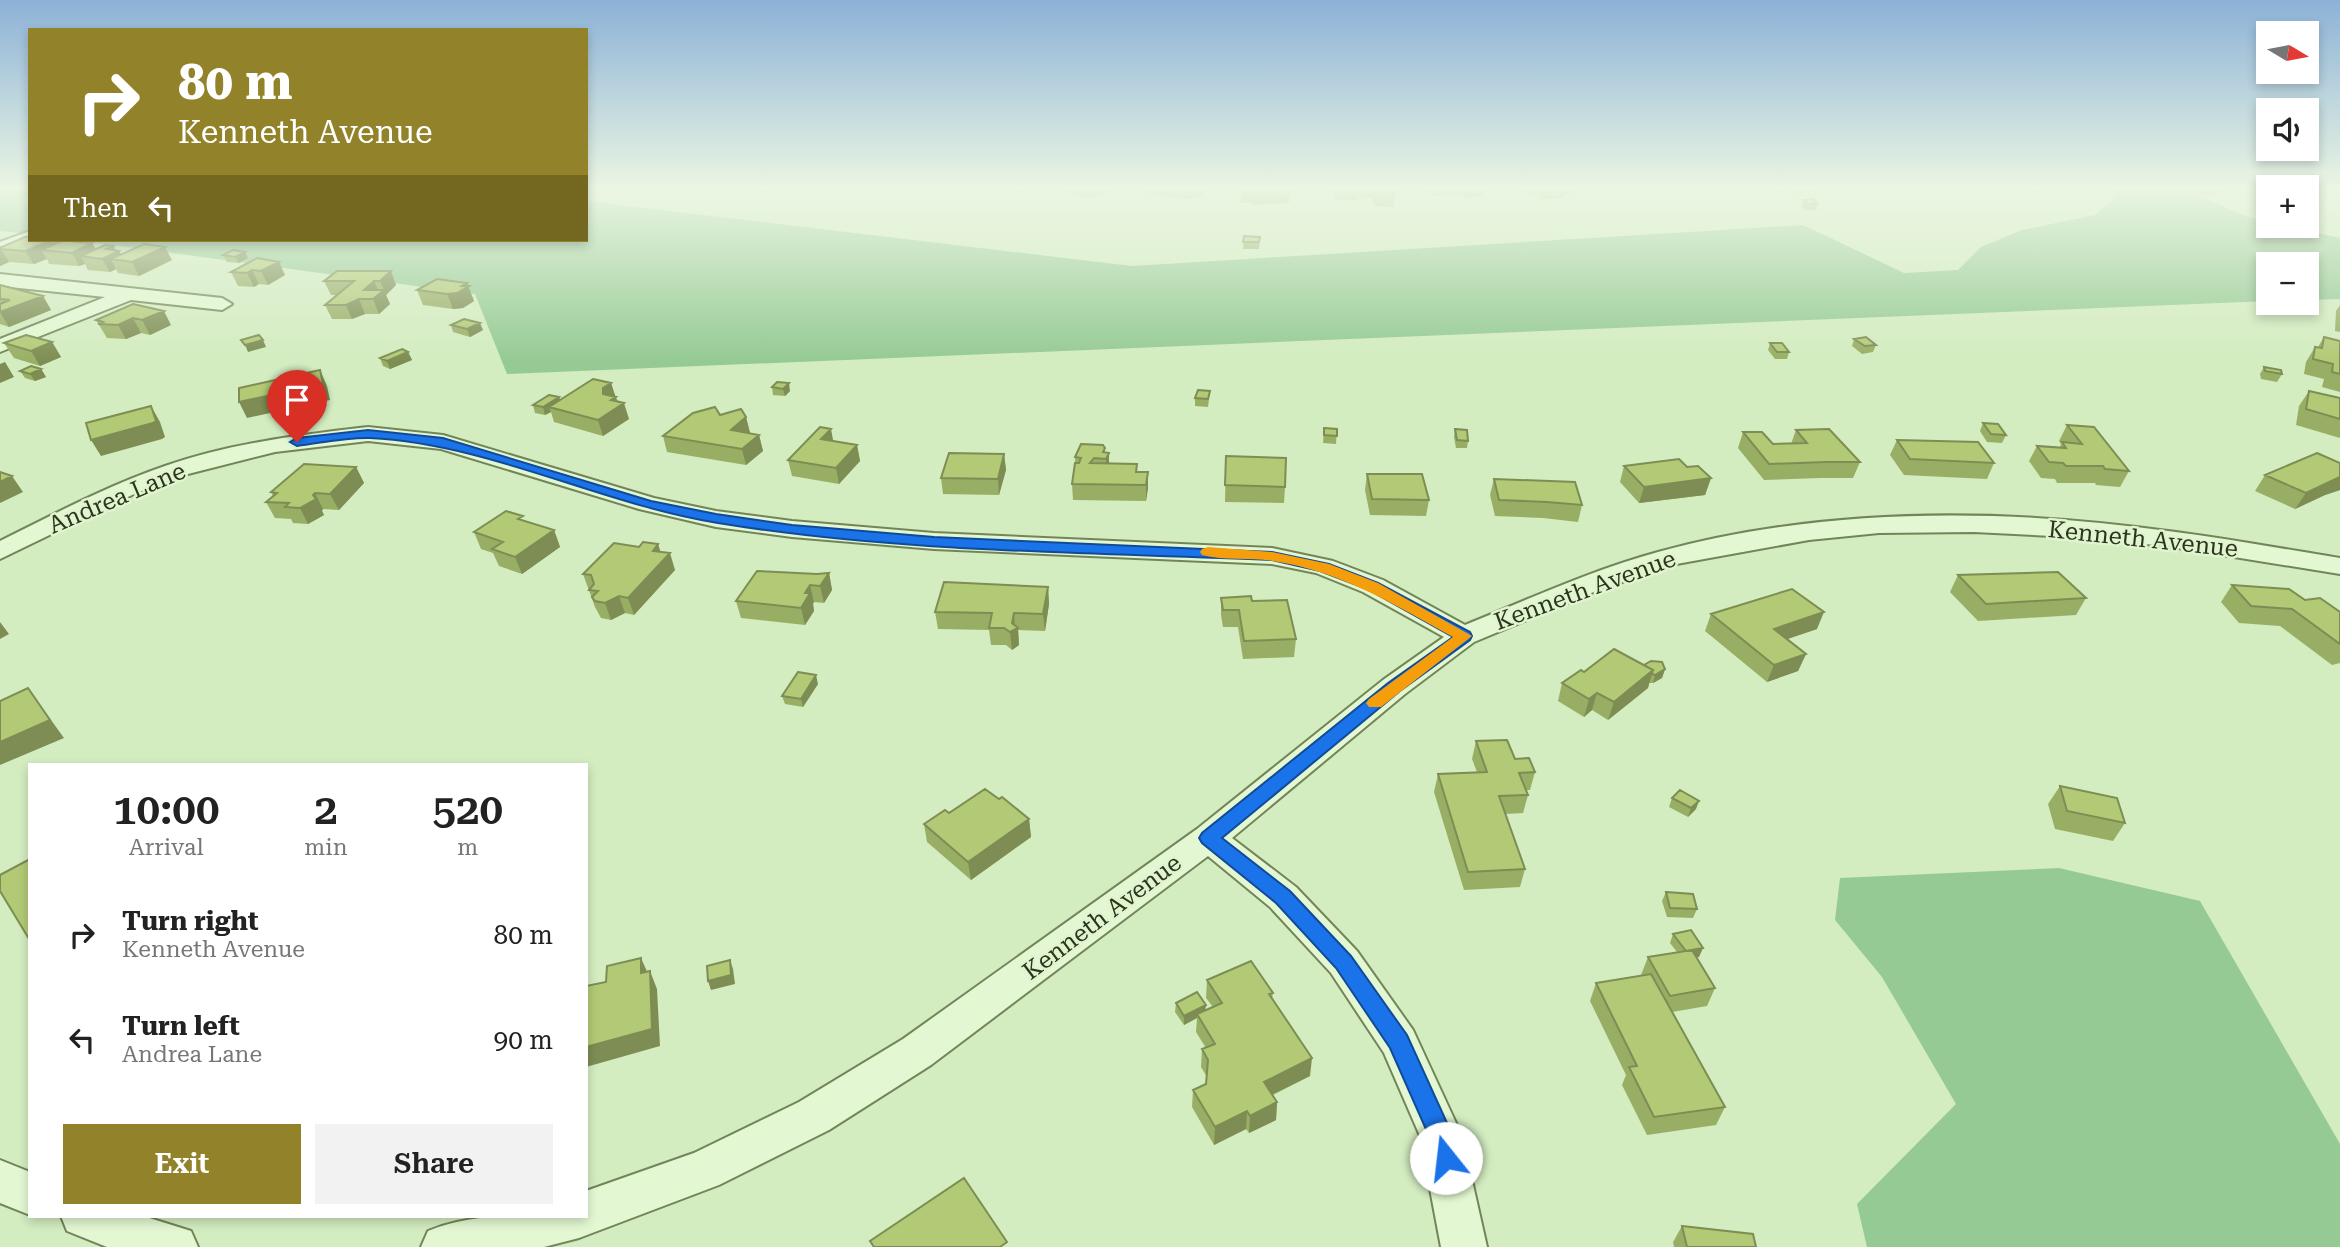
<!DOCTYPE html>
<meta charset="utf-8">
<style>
body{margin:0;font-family:"Roboto Serif",serif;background:#f2f2f2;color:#222;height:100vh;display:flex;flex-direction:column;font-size:26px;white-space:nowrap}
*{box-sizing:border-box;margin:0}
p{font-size:23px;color:#767676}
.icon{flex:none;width:38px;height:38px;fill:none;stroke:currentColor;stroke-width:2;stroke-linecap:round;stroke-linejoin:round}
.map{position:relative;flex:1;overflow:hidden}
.drawer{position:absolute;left:28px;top:763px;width:560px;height:455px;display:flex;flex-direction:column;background:#fff;border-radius:0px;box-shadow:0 4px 10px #0003}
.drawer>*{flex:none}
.top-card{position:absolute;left:28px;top:28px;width:560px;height:214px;border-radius:0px;box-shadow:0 4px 10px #0003;background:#92832a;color:#fff;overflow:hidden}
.needle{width:46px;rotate:100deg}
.controls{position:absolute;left:2256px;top:21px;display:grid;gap:14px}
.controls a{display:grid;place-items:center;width:63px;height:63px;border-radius:0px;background:#fff;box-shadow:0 4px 10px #0003;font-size:35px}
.pin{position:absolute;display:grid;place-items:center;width:60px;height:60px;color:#fff;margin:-72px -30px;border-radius:50% 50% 50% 0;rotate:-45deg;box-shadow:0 0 7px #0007}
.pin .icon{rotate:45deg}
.me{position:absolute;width:77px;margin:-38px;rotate:344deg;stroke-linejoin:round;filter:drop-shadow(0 0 5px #0008)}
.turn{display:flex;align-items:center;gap:24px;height:147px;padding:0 35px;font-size:32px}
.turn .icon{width:91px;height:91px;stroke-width:2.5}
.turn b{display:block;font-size:49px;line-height:60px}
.then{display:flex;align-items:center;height:66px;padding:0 35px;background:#0003;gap:14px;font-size:26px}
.eta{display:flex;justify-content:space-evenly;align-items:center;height:119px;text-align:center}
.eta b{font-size:42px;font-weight:600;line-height:49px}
.button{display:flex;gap:14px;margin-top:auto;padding:14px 35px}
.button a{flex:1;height:80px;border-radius:0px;background:#92832a;color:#fff;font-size:28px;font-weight:600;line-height:80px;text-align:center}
.button a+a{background:#f2f2f2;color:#222}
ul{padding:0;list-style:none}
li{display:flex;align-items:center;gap:21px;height:105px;padding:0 35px}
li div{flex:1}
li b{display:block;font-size:26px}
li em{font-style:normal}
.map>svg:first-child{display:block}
.green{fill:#95ca94}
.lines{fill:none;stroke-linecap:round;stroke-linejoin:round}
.minor-casing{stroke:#738558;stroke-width:4}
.minor{fill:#e3f8d2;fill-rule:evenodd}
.wall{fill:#99ae65}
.shaded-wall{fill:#7d8d53}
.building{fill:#b2ca76;stroke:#7d8d53;stroke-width:2}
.route{fill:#1a73e8;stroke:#114b97;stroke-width:2}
.slow{fill:#f59e0b}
.labels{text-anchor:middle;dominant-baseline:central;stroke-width:5;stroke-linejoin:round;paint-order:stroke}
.street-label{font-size:24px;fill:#2c351c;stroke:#dff4cf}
</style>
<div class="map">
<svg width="2340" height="1247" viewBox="0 0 2340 1247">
<rect width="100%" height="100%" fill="#d3ecc0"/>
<path class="green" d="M0,187H30V234L0,231Z
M2108,187H2180L2245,216L2268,222V226H2287L2340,238V299L2307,300L2306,264H2268V301L507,374L475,294L76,240H586V201L1132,266L1803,225L1904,273L1958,270L1981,247L2022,230L2095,215L2116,196Z
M2059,868L2200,901L2340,1144V1247H1867L1857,1204L1956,1104L1882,977L1835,920L1840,878Z"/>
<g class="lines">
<defs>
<path id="minor" d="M30,231V240H36L0,253V242Z
M0,274L222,298L232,304L222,310L131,300L0,352V339L105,297L0,286Z
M368,427L443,435L654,498L716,511L792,521L934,533L1272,548L1333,561L1383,580L1465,625C1529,599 1592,570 1658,552C1822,507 2001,508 2168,531C2225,538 2283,549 2340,558V574L2166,546L2072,537L1974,532L1879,533L1809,540L1671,565L1596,591L1474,642L1405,694L1232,838L1296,887L1357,951L1413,1030L1462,1136L1487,1247H1441L1420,1136L1384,1053L1331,973L1270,907L1208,856L931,1065L829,1130L719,1185L579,1238L544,1247H421L428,1231C477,1211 534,1216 586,1216V1191L694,1153L799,1102L903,1039L1197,829L1383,680L1444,637L1363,592L1316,573L1272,564L934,549L792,537L716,527L639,509L441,449L368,441L275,452L184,475L132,495L0,559V541C54,514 107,486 165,466C230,443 300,435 368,427Z
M0,1160L30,1172V1215L0,1203Z
M61,1216H143L191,1231L198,1247H107L67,1231Z"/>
</defs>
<use href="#minor" class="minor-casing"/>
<use href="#minor" class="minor"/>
</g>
<path class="wall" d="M1050,187H1108L1106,192L1091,197L1077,196L1076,194L1069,193V190L1050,189Z
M1149,187H1205L1204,189L1202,197L1193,196L1192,199L1150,195Z
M1241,187L1290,190L1289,203L1251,205V203H1241Z
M1332,187H1393L1395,194L1394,207L1375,206L1372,198H1357V201L1334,199Z
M1428,187H1483L1482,195L1465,198L1463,195L1433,196Z
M1522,187H1577L1576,192L1564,195L1563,198L1543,199L1539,195H1529Z
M1786,187H1839V190H1812L1811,193H1794Z
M2002,187H2063V189L2049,191L2026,188L2010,191Z
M2195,187H2217L2219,189L2216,195H2200L2194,189Z
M2259,187H2304H2268V193L2265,192Z
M1803,200L1818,204L1816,210H1806L1801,206Z
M1244,236L1260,237L1259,249H1243Z
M58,242L92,243L96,249L113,246L116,250L119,251L122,255L172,260L139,276L118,273L116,269L110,272L88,270L85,264L79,266L49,264L47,259L34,264L9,262L0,266V247Z
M245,252L248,258L239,263L227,262L223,255Z
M257,258L285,275L268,285L259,284L254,287L238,286L231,272Z
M337,271L396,285L386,295L390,304L379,314H365L352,319H332L325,305L337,295H331L324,281Z
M0,285L43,296L51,310L9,327L0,324Z
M468,286L474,301L463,308L453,309L423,305L417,290Z
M133,304L171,325L150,335L141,333L126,339L107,338L96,320Z
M2340,305V332L2335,331L2336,311Z
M451,325L483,330L470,337L453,332Z
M2324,337L2340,341V392L2322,387L2324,379L2304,374L2306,362L2315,347H2318Z
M1854,339L1876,345L1873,352L1862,354L1852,346Z
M52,342L61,357L40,366L14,358L4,343Z
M1770,343L1789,352L1787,359H1775L1768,350Z
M408,352L412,360L390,369L383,366L380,358Z
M2264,367L2282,374L2277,382L2261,379L2260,374Z
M41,369L46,377L35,381L25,378L20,371Z
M777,382L790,391L785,396L773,395L772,387Z
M611,383L615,396L629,419L603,436L554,422L551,412L545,415L535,413L533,405L559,397L560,400Z
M1210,391L1208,407L1195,406V398Z
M2309,391L2340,398V438L2296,425L2299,406Z
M720,415L746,417L750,433L759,435L763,451L746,465L667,452L663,436Z
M1983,423L2006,435L2002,443L1987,442L1980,431Z
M2067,425L2129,471L2120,487L2096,485L2095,483H2057L2055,479L2041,478L2029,461L2037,446L2060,447L2061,444L2059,441Z
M1324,428L1337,429L1336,444L1323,443Z
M1455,429L1468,441L1467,448H1456L1454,437Z
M1796,430L1860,462L1853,478H1820L1764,480L1738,448L1743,432L1773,444H1791Z
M1897,440L1994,463L1987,479L1904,475L1890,455Z
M857,445L860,461L839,484L792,476L788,460Z
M1105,453H1109V463L1137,472H1148V488L1146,501L1073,500L1072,484L1075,463V457Z
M1004,454L1006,470L999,495L943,494L941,478Z
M1226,456L1285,487L1284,503L1225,502Z
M2340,463V490L2325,495L2295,509L2255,491L2265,475Z
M1624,466L1687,467L1711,478L1705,495L1639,503L1620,482Z
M356,467L364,483L339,510L323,509L322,511L324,515L308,524L293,523L291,519L275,518L266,502L273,496L271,492Z
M1367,474L1429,500L1426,516L1370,515L1365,490Z
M1494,479L1582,505L1578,522L1543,518L1495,516L1490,495Z
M525,522L554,530L560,547L522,574L499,566L493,553L481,549L474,532Z
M658,544L660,552L675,570L634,615L625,613L611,620L601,618L595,607L583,574L639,547Z
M829,573L832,590L824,603L814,602L813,604L814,611L805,625L741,618L736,601L817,574Z
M1958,575L2086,598L2076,615L1978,621L1950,592Z
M2232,585L2305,600L2340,612V663L2332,665L2280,626L2239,623L2221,602Z
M1048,587L1049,604L1045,631L1018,630L1019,645L1012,650L1006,645H991L989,630L938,629L935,612Z
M1221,598L1252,601L1296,639L1294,657L1243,659L1238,627H1223L1221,615Z
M1711,614L1817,629L1787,639L1806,654L1798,671L1767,682L1705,631Z
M1644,665L1665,669L1662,678L1653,683H1649L1648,688L1608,720L1592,710L1584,717L1558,701L1562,683L1584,672Z
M818,684L803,707L785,704L782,696Z
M1476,741L1515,759L1535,772L1530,790H1526L1528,795L1523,813L1505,814L1525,869L1520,887L1464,890L1434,792L1438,774L1477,772L1472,759Z
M2060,786L2125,823L2113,841L2055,829L2048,804Z
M1672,798L1696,809L1688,817L1669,807Z
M999,799L1029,819L1031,837L971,880L927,842L924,824L949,813Z
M1666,892L1697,909L1693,918L1667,917L1662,901Z
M1673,934L1699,957H1697L1715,988L1707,1006L1672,1012L1725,1107L1716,1125L1647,1135L1622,1085L1626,1075L1590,1001L1596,983L1641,975L1648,957L1677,952L1670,943Z
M1207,980L1273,993L1272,999L1310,1076L1273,1095L1277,1102L1276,1120L1249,1133L1246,1129L1214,1145L1192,1107L1193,1090L1206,1084L1207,1077L1201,1067L1202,1049L1206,1048L1196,1032L1197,1018L1184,1025L1175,1012L1176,1003L1206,1010L1213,1007L1206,998Z
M1682,1226L1756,1247H1674L1673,1242Z"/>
<path class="shaded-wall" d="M1090,187H1108L1106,192L1091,197Z
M1466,187H1483L1482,195L1465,198Z
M1565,187H1577L1576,192L1564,195Z
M2011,187H2027L2026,188L2010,191Z
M2050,187H2063V189L2049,191Z
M53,240H57L64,252L41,250L47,259L34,264L25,251Z
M80,240H83L87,246L92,243L100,257L81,256L85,264L79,266L72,253L76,242Z
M113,246L117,252L119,251L125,261L111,259L116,269L110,272L102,259L106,249Z
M165,247L172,260L139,276L132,262Z
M0,249H1L9,262L0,266Z
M245,252L248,258L239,263L235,257Z
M279,262L285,275L268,285L261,271Z
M252,270L259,284L254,287L247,273Z
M391,271L396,285L386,295L390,304L379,314L373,299L364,290L374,281L380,294L384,290L380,281Z
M467,283L474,301L463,308L453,309L447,294Z
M43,296L51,310L9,327L0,312Z
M359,299L365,314L352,319L346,305Z
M164,311L171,325L150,335L142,320Z
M133,318L141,333L126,339L118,325Z
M480,323L483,330L470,337L467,329Z
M263,340L266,347L248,352L245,345Z
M52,342L61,357L40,366L31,351Z
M408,352L412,360L390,369L387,361Z
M5,362L14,377L0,383V364Z
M41,369L46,377L35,381L30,374Z
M320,370L327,386L330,400L247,418L239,402Z
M611,383L619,407L624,403L629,419L603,436L598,420L603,394V388Z
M789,383L790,391L785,396L783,389Z
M559,397L562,405L549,407L551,412L545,415L543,407Z
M151,406L160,422L165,437L162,439L101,456L91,440Z
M746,417L750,433L731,430Z
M831,429L834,445L821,439Z
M759,435L763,451L746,465L742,449Z
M857,445L860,461L839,484L836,468Z
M1109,453V469L1106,475V459Z
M1004,454L1006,470L999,495L998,479Z
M356,467L364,483L339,510L330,494Z
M1148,472V488L1146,501V485Z
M12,476L23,492L0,503V482Z
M2340,477V490L2325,495L2295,509L2306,493Z
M1711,478L1705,495L1639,503L1644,487Z
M315,493L323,509L322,511L324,515L308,524L300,508Z
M554,530L560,547L522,574L515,557Z
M658,544L663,560L670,553L675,570L634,615L628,598L653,551Z
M829,573L832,590L824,603L820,586Z
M810,585L814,602L813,604L814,611L805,625L801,608L805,593Z
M1048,587L1049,604L1045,631L1043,614Z
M619,596L625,613L611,620L605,603Z
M1824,612L1817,629L1767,646L1774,629Z
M1014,613L1015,629L1018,628L1019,645L1012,650L1010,632Z
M0,622L9,634L0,639Z
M1806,654L1798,671L1767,682L1774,665Z
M1665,669L1662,678L1653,683L1655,675Z
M1653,670L1648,688L1608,720L1614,702Z
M816,675L818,684L803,707L801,699Z
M28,688L64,738L0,765V742Z
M1597,693L1592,710L1584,717L1589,699Z
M1699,801L1696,809L1688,817L1691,808Z
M1029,819L1031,837L971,880L968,862Z
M1703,948L1699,957L1683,961L1687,952Z
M641,958L649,976L641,973Z
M730,960L733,969L735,984L711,990L708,981Z
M650,971L657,989L660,1046L586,1067V1047Z
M1206,1005L1205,1014H1197V1018L1184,1025V1016Z
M1312,1058L1310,1076L1263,1099L1264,1082Z
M1277,1102L1276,1120L1249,1133L1250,1116Z
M1247,1111L1246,1129L1214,1145L1215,1127Z"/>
<path class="building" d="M1241,187H1289L1290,190L1252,193L1251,190H1241Z
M1374,187H1393L1395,194H1376Z
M2202,187H2217L2219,189L2203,188Z
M1813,199L1818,204H1808L1803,200Z
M1244,236L1260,237L1259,242H1243Z
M25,237H30V240H53L25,251L0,249V247H2Z
M64,240H80L76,242L92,243L72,253L41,250Z
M144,244L165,247L132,262L111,259Z
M105,245L113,246L106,249L119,251L102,259L81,256Z
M233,250L245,252L235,257L223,255Z
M257,258L279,262L261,271L252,270L247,273L231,272Z
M337,271H391L380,281H374L364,290H384L373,299H359L346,305H325L354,281H324Z
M437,279L467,283L462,286H469L457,293L447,294L417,290Z
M0,285L43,296L0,312V304L10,300L0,299Z
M133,304L164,311L142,320L133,318L118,325L98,324L103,322L96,320Z
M464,319L480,323L467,329L451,325Z
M26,335L52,342L31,351L4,343Z
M259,335L263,340L245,345L241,340Z
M1866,337L1876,345L1865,346L1854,339Z
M2324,337L2340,341V374L2332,372L2333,364L2313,359L2315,347L2322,348Z
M1770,343H1782L1789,352H1777Z
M402,349L408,352L387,361L380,358Z
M31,366L41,369L30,374L20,371Z
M2264,367L2281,370L2282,374L2265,371Z
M320,370L323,384L239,402V388Z
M593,379L611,383L603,388V394L616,397L611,400L624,403L598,420L549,407Z
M777,382L789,383L783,389L772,387Z
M1198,390L1210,391L1208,399L1195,398Z
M2309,391L2340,398V419L2306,409Z
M549,395L559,397L543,407L533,405Z
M151,406L156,421L153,423L91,440L86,423Z
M715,407L720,415L741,409L746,417L731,430L759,435L742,449L663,436L693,413Z
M1983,423L1998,424L2006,435L1991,434Z
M2067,425L2094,427L2129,471L2105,469L2103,466H2066L2063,463L2049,462L2037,446L2066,448L2062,442L2082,444Z
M820,427L831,429L821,439L857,445L836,468L788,460Z
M1324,428L1337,429V436L1324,435Z
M1455,429L1467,430L1468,441L1457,440Z
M1829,429L1860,462H1826L1769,464L1743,432H1762L1773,444L1807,443L1796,430Z
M1897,440L1978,442L1994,463L1910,459Z
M1081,444L1103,445L1105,448L1103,452L1109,453L1106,459L1094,458L1090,463L1137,464L1136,472H1148L1146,485L1072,484L1075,463H1079L1081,458L1075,457Z
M949,453L1004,454L998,479L941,478Z
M2317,453L2340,463V477L2306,493L2265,475Z
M1226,456L1286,458L1285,487L1225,485Z
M1679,459L1687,467L1698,466L1711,478L1644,487L1624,466Z
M304,464L356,467L330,494L315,493L313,495L316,499L300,508L285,507L289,503L266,502L277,493L271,492Z
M0,472L12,476L0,482Z
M1367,474H1422L1429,500L1372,499Z
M1494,479L1575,482L1582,505L1547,502L1499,500Z
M506,511L523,516L518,519L554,530L515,557L492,549L503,542L474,532Z
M643,542L658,544L653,551L670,553L628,598L619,596L605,603L595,601L592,597L598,591L589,590L594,584L591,575L583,574L614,543L639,547Z
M757,571L817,574L829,573L820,586L810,585L805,593H810L801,608L736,601Z
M2058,572L2086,598L1986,604L1958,575Z
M944,582L1048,587L1043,614L1014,613L1012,623L1018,628L1010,632L1004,628H989L992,613L935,612Z
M2232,585L2289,589L2305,600L2320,598L2340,612V644L2292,609L2251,606Z
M1792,589L1824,612L1774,629L1806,654L1774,665L1711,614Z
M1251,596L1252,601L1287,600L1296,639L1244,641L1239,610H1223L1221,598Z
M1614,649L1653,670L1614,702L1597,693L1589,699L1562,683L1581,670L1584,672Z
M1651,661L1662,662L1665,669L1655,675L1652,674L1653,670L1644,665Z
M798,672L816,675L801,699L782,696Z
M28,688L50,720L0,742V701Z
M1507,740L1515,759L1529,758L1535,772L1519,773L1528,795L1499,796L1525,869L1468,872L1438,774L1487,772L1476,741Z
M2060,786L2117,798L2125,823L2067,811Z
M985,789L999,799L1002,797L1029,819L968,862L924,824L945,810L949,813Z
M1680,790L1699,801L1691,808L1672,798Z
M30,859V938L29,939L0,891V875Z
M1666,892L1693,894L1697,909L1670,908Z
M1691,930L1703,948L1686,951L1673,934Z
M1692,950L1715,988L1670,996L1648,957Z
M641,958V973L650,971L652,1029L586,1047V986L606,982L607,966Z
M730,960L731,975L708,981L707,966Z
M1251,961L1273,993L1269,994L1312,1058L1264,1082L1277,1102L1250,1116L1247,1111L1215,1127L1193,1090L1206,1084L1208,1060L1202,1049L1215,1044L1197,1014L1222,1003L1207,980Z
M1651,974L1725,1107L1654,1117L1629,1067L1637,1066L1596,983Z
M1197,992L1206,1005L1184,1016L1176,1003Z
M964,1178L1007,1242L1000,1247H874L870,1241Z
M1682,1226L1753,1234L1756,1247H1687Z"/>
<linearGradient id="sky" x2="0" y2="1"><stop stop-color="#8cb2d7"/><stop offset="0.52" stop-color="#ebf6e3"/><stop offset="1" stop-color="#ebf6e3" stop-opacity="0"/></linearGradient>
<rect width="2340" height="362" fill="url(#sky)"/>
<path class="route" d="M368,430L443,438L651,501L716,514L792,525L934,537L1272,552L1329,564L1378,583L1470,632L1472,636L1470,640L1400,691L1222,838L1290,891L1351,956L1407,1035L1453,1136L1458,1158L1454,1167L1446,1170L1437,1167L1429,1136L1390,1048L1336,968L1276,903L1202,843L1199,838L1202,833L1388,683L1453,637L1367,589L1320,571L1272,560C1088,552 901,553 718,523C600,504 490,444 370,438C347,437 321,443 297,446L290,442L297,438Z"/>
<path class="slow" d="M1208,547L1272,552L1329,564L1378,583L1472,636L1381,707H1369L1366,703L1369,699L1453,637C1395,605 1340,571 1273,561C1250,557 1225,561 1202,555L1200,552L1202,549Z"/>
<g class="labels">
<g class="street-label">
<text transform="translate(117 498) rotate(-23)">Andrea Lane</text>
<text transform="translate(2143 539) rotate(6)">Kenneth Avenue</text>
<text transform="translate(1585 590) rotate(-20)">Kenneth Avenue</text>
<text transform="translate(1102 917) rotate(-37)">Kenneth Avenue</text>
</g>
</g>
</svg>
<div class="controls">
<a><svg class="needle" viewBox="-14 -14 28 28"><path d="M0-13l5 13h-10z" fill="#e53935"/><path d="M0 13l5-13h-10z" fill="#767676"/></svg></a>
<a><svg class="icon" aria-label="sound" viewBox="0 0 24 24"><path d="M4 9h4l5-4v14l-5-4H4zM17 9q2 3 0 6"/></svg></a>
<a>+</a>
<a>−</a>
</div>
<div class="pin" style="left:297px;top:442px;background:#d93025"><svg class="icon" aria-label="arrive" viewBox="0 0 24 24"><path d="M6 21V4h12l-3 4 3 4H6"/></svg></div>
<svg class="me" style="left:1446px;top:1158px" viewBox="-20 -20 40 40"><circle r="19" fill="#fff"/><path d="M0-13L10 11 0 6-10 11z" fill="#1a73e8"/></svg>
<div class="top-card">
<div class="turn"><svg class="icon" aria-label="right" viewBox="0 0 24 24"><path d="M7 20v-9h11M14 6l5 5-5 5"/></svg><div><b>80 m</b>Kenneth Avenue</div></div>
<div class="then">Then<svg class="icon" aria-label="left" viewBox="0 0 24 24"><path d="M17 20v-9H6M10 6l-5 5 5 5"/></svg></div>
</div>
<section class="drawer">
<div class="eta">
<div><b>10:00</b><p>Arrival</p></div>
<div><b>2</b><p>min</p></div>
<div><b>520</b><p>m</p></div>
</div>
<ul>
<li><svg class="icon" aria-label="right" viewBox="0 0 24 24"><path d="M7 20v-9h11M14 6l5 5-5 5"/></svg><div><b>Turn right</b><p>Kenneth Avenue</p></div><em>80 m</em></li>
<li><svg class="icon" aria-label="left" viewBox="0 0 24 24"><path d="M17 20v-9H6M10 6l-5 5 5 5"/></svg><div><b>Turn left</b><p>Andrea Lane</p></div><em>90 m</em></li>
</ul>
<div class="button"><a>Exit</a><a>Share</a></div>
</section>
</div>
